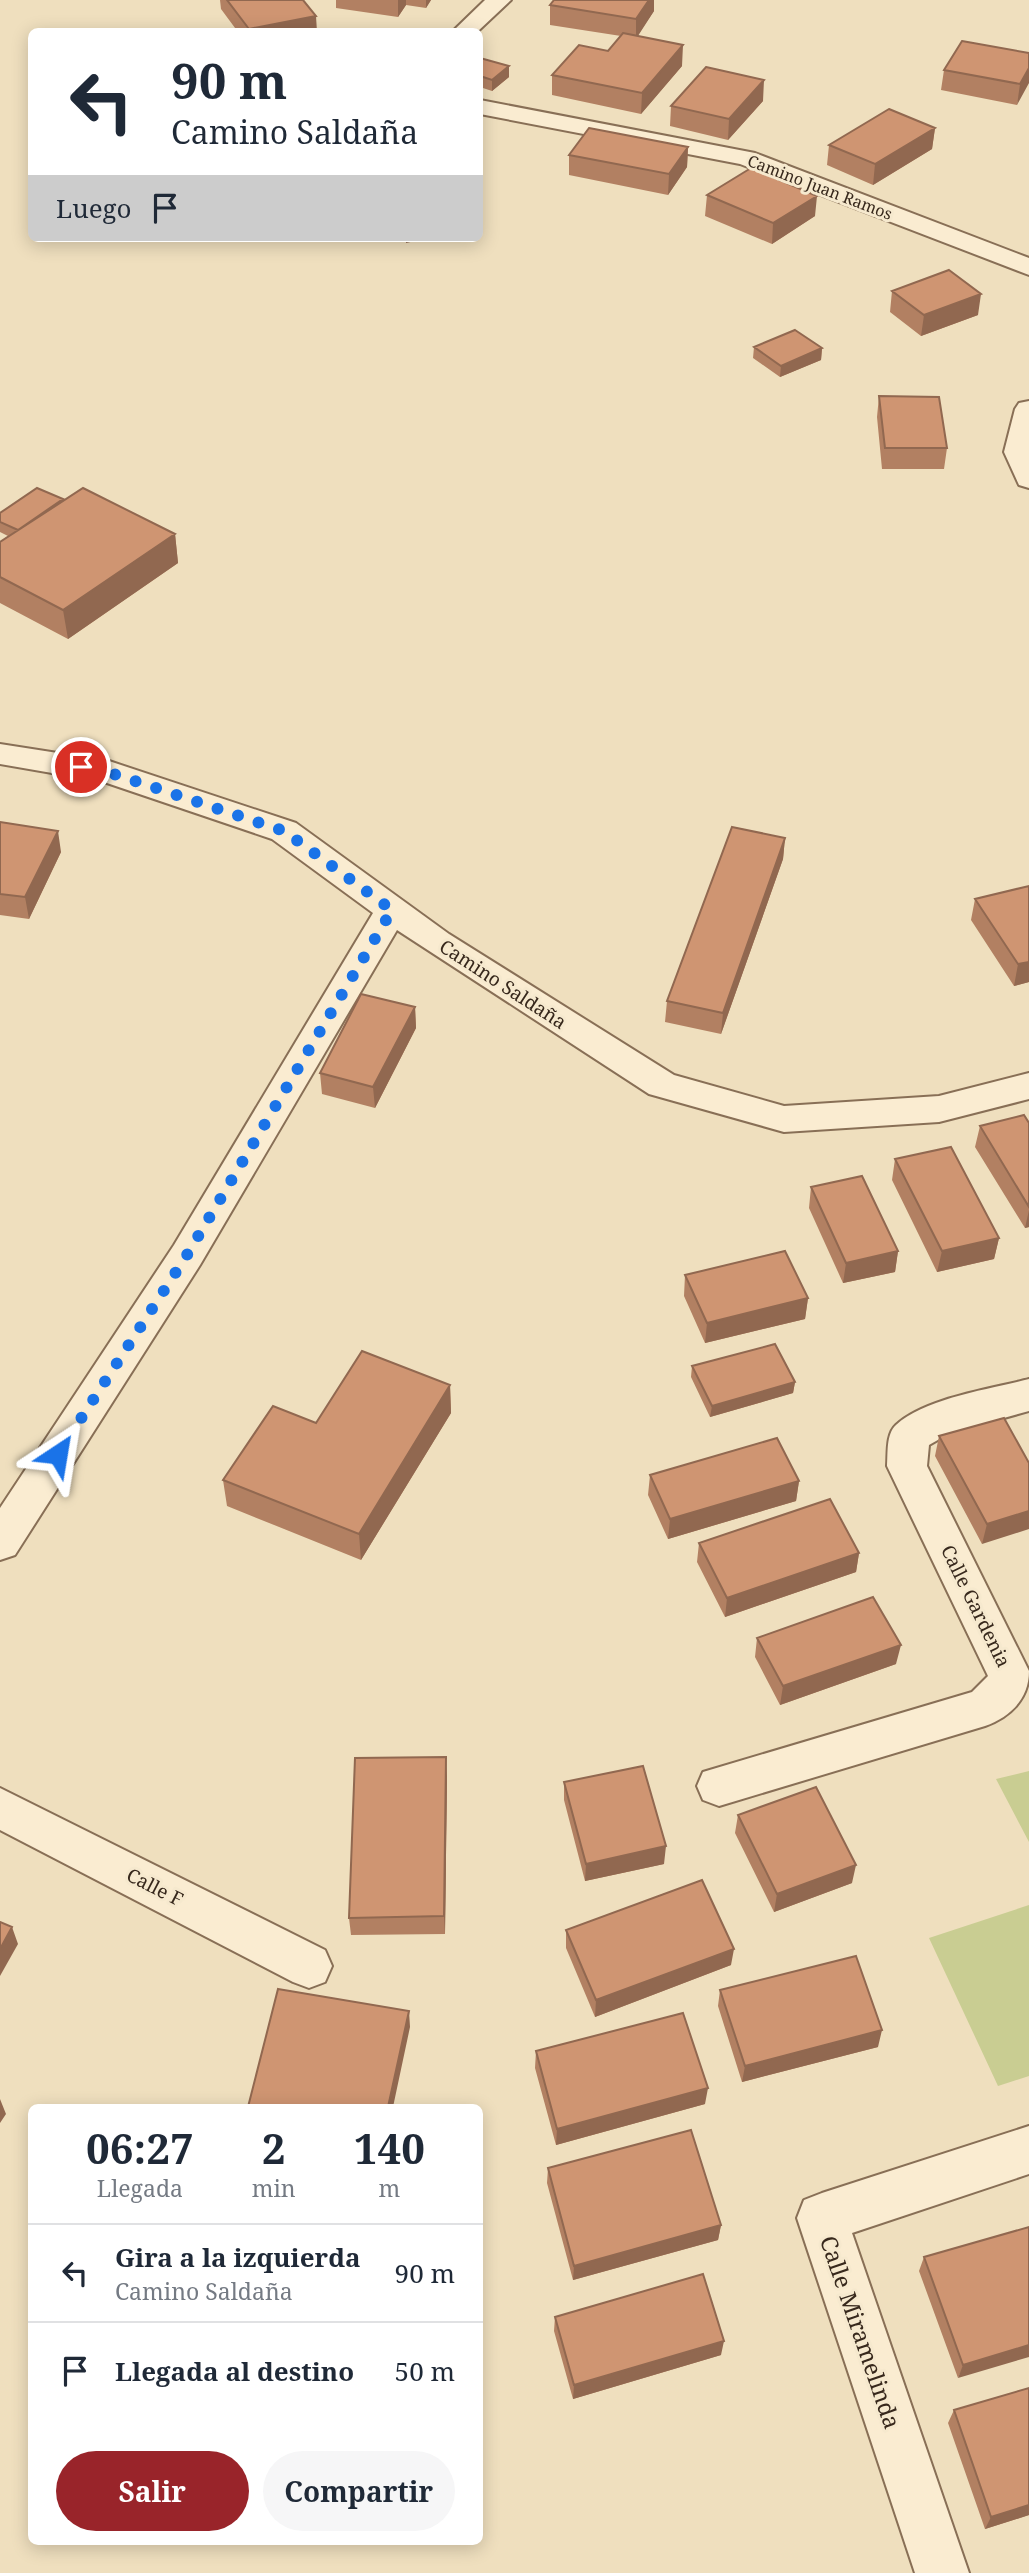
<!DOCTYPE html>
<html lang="es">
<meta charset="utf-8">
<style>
body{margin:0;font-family:"Noto Serif",serif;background:#f6f6f7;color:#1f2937;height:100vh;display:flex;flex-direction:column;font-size:26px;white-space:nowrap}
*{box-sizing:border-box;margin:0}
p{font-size:23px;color:#747a83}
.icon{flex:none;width:38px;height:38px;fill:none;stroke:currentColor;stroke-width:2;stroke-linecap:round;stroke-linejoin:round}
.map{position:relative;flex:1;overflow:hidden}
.drawer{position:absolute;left:28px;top:2104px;width:455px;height:441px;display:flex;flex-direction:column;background:#fff;border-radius:10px;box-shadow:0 4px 18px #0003}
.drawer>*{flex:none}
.guide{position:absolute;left:28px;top:28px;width:455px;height:214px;border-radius:10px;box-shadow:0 4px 18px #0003;background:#fff;color:#1f2937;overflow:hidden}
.pin{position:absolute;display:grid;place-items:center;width:60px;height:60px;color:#fff;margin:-30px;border:4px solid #fff;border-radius:50%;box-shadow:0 2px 7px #0007}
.me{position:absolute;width:77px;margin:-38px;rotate:33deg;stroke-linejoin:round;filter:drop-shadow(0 0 5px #0008)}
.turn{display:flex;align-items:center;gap:24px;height:147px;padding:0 28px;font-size:32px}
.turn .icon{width:91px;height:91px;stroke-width:2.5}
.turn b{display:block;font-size:49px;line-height:60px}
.then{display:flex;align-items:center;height:66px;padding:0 28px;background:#0003;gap:14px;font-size:26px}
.eta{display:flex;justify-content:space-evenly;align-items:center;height:119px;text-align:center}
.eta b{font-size:42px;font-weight:700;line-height:49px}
.cta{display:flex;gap:14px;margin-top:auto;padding:14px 28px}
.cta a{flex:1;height:80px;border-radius:42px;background:#99242a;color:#fff;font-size:28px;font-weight:700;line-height:80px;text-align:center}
.cta a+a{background:#f6f6f7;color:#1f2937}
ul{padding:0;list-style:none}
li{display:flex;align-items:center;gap:21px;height:98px;padding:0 28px;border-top:2px solid #e0e1e3}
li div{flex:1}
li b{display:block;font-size:26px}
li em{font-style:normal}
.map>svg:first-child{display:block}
.green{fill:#c9cd92}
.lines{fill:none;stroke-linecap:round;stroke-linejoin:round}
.minor-casing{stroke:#886f56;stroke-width:4}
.minor{fill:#faecd1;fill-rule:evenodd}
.wall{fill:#b28062}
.shaded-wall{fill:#916850}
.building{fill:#cf9572;stroke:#916850;stroke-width:2}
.route{stroke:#1a73e8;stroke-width:12;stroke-dasharray:0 21.6}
.labels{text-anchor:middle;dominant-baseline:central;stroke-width:6;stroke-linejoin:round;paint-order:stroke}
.far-street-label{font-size:16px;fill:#37281c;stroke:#f6e9ce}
.street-label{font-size:19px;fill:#37281c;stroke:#f6e9ce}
.near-street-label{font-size:23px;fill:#37281c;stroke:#f6e9ce}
</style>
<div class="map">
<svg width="1029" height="2573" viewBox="0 0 1029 2573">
<rect width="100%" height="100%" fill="#efdfbe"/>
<path class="green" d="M1029,1771V1842L996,1779Z
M1029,1905V2076L998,2086L929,1938Z"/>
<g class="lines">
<defs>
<path id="minor" d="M485,0H511L477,32H452Z
M480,100L755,153L1029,258V275L740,164L480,114Z
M1029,401V488L1019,485L1004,452L1015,409L1019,403Z
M0,744L109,761L296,823L449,934L674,1075L784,1106L939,1096L1029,1073V1099L939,1122L784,1132L649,1094L397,930L200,1265L15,1555L0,1560V1508L174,1245L373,913L272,839L104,782L0,764Z
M1029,1379V1411L950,1433L929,1445L927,1466L1029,1671C1029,1699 1010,1717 985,1726L719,1806L703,1800L697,1786L703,1772L972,1692L988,1676L887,1466C888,1453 886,1434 896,1425C925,1398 991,1389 1029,1379Z
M0,1788L325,1950L332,1966L325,1982L309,1988L293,1982L0,1830Z
M1029,2126V2174L852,2233L969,2573H915L797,2218L804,2200L822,2193Z"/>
</defs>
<use href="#minor" class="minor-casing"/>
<use href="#minor" class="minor"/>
</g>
<path class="wall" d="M220,0H303L317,32H238L221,9Z
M336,0H431L426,8L406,5L398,17L336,8Z
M550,5L654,11L637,36L682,66L641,114L552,95V75L608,51L621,36L550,25Z
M1029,53L1017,105L941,90L944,70Z
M480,58L509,66V77L492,91L480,87Z
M763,101L728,140L670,126L671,106Z
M935,128L932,149L873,185L827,165L829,145Z
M688,147L687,167L668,195L569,175V155Z
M707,195L815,216L772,244L705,216Z
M892,291L978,315L921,336L890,312Z
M754,347L822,348L821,360L780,377L753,358Z
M879,396L947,448L944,469H882L877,417Z
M63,501L175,534L178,563L68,639L0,603V542L8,536L0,532V513Z
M0,822L61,852L29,919L0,915Z
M785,838L783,859L721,1034L665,1022L667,1001Z
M1029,886V982L1014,986L971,920L975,899Z
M415,1007L416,1028L375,1108L322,1094L320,1073Z
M1029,1123V1227L1025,1228L975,1147L980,1126Z
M895,1159L999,1238L994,1259L937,1272L892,1180Z
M811,1187L898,1251L895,1272L843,1283L809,1208Z
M685,1275L808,1298L805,1319L705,1343L684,1296Z
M692,1366L795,1382L793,1393L710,1417L691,1377Z
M450,1385L451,1413L361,1560L227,1506L223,1480L316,1423Z
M939,1436L1029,1463L982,1544L935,1456Z
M650,1475L799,1481L796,1501L668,1539L648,1495Z
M699,1543L859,1553L856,1572L725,1617L697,1562Z
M757,1638L896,1664L780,1705L755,1657Z
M447,1776L445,1934L351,1935L349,1918Z
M564,1782L664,1864L585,1881L564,1800Z
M738,1815L852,1883L774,1912L735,1833Z
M566,1930L731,1965L595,2017L566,1948Z
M720,1990L878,2047L742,2082L718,2006Z
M536,2051L705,2104L556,2145L535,2068Z
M548,2168L721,2225L718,2240L573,2280L547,2183Z
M1029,2227L958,2378L919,2271L924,2257Z
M555,2317L721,2355L573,2399L554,2331Z
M1029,2388V2515L985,2529L948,2423L954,2410Z"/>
<path class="shaded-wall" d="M398,0H406V5L398,17Z
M426,0H431L426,8Z
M649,0H654V11L636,39V19Z
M316,16L317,32H249V29Z
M683,45L682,66L641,114L642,93Z
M509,66V77L492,91V80Z
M1029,68V83L1017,105L1020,84Z
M764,80L763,101L728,140L729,119Z
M935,128L932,149L873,185L875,164Z
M688,147L687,167L668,195L669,174Z
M817,196L815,216L772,244L773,223Z
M406,238H428L406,243Z
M981,294L978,315L921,336L924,315Z
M822,348L821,360L780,377L781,366Z
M175,534L178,563L68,639L63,610Z
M58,831L61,852L29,919L25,897Z
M785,838L783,859L721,1034L723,1013Z
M1029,962V982L1014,986L1018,964Z
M415,1007L416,1028L375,1108L373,1087Z
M1029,1210V1227L1025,1228Z
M999,1238L994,1259L937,1272L942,1251Z
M898,1251L895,1272L843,1283L846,1263Z
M808,1298L805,1319L705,1343L707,1323Z
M795,1382L793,1393L710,1417L712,1406Z
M450,1385L451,1413L361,1560L359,1534Z
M799,1481L796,1501L668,1539L670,1519Z
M1029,1511V1529L982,1544L987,1524Z
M859,1553L856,1572L725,1617L727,1598Z
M901,1645L896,1664L780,1705L783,1686Z
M446,1757L447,1776L445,1934L444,1916Z
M666,1846L664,1864L585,1881L586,1864Z
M856,1865L852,1883L774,1912L777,1894Z
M12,1927L18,1944L0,1976V1949Z
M734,1949L731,1965L595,2017L596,2000Z
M409,2011L410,2027L393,2107H388Z
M882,2030L878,2047L742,2082L745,2066Z
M708,2088L705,2104L556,2145L557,2129Z
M0,2099L6,2114L0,2123Z
M721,2225L718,2240L573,2280L574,2266Z
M724,2341L721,2355L573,2399L574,2385Z
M1029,2345V2357L958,2378L963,2365Z
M1029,2505V2515L985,2529L991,2517Z"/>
<path class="building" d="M227,0H303L316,16L249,29Z
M554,0H649L636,19L550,5Z
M623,33L683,45L642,93L552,75L579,45L608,51Z
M962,41L1029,53V68L1020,84L944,70Z
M480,58L509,66L492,80L480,76Z
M706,67L764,80L729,119L671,106Z
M889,109L935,128L875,164L829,145Z
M589,128L688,147L669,174L569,155Z
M751,168L817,196L773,223L707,195Z
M949,270L981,294L924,315L892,291Z
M795,330L822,348L781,366L754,347Z
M879,396L939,397L947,448H885Z
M37,488L63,499L18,530L0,522V513Z
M83,488L175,534L63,610L0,577V542Z
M0,822L58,831L25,897L0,894Z
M732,827L785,838L723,1013L667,1001Z
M1029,886V962L1018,964L975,899Z
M361,994L415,1007L373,1087L320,1073Z
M1024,1115L1029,1123V1207L980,1126Z
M951,1147L999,1238L942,1251L895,1159Z
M862,1176L898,1251L846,1263L811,1187Z
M785,1251L808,1298L707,1323L685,1275Z
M775,1344L795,1382L712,1406L692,1366Z
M362,1351L450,1385L359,1534L223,1480L273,1406L316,1423Z
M1004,1418L1029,1463V1511L987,1524L939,1436Z
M777,1438L799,1481L670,1519L650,1475Z
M830,1499L859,1553L727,1598L699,1543Z
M873,1597L901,1645L783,1686L757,1638Z
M446,1757L444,1916L349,1918L355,1758Z
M643,1766L666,1846L586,1864L564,1782Z
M816,1787L856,1865L777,1894L738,1815Z
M702,1880L734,1949L596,2000L566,1930Z
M0,1922L12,1927L0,1949Z
M856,1956L882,2030L745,2066L720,1990Z
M278,1989L409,2011L388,2107H248Z
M683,2013L708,2088L557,2129L536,2051Z
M691,2130L721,2225L574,2266L548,2168Z
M1029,2227V2345L963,2365L924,2257Z
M703,2274L724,2341L574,2385L555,2317Z
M1029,2388V2505L991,2517L954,2410Z"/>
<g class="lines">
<path class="route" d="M58,1454L187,1255L392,910L284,831L108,772L81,767"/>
</g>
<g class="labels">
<g class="far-street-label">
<text transform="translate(820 187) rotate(21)">Camino Juan Ramos</text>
</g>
<g class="street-label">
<text transform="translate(503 984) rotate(33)">Camino Saldaña</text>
<text transform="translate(976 1606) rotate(64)">Calle Gardenia</text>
<text transform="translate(155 1887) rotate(27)">Calle F</text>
</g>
<g class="near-street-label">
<text transform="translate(861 2332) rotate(71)">Calle Miramelinda</text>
</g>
</g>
</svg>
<div class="pin" style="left:81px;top:767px;background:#d93025"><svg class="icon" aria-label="arrive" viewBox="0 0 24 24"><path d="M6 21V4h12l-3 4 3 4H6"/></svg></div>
<svg class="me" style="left:58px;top:1454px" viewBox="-20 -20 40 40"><path d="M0-17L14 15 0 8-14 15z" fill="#1a73e8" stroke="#fff" stroke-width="4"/></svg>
<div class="guide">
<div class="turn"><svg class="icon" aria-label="left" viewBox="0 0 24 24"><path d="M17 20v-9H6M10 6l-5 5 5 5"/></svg><div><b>90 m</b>Camino Saldaña</div></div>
<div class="then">Luego<svg class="icon" aria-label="arrive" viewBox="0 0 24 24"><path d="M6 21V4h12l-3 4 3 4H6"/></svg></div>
</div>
<section class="drawer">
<div class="eta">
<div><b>06:27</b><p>Llegada</p></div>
<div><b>2</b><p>min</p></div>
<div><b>140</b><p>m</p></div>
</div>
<ul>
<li><svg class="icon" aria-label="left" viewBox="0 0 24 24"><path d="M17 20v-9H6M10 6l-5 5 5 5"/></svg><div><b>Gira a la izquierda</b><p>Camino Saldaña</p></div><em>90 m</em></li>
<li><svg class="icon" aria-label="arrive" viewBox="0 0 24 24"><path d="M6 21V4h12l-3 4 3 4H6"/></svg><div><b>Llegada al destino</b></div><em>50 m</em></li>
</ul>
<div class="cta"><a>Salir</a><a>Compartir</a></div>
</section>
</div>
